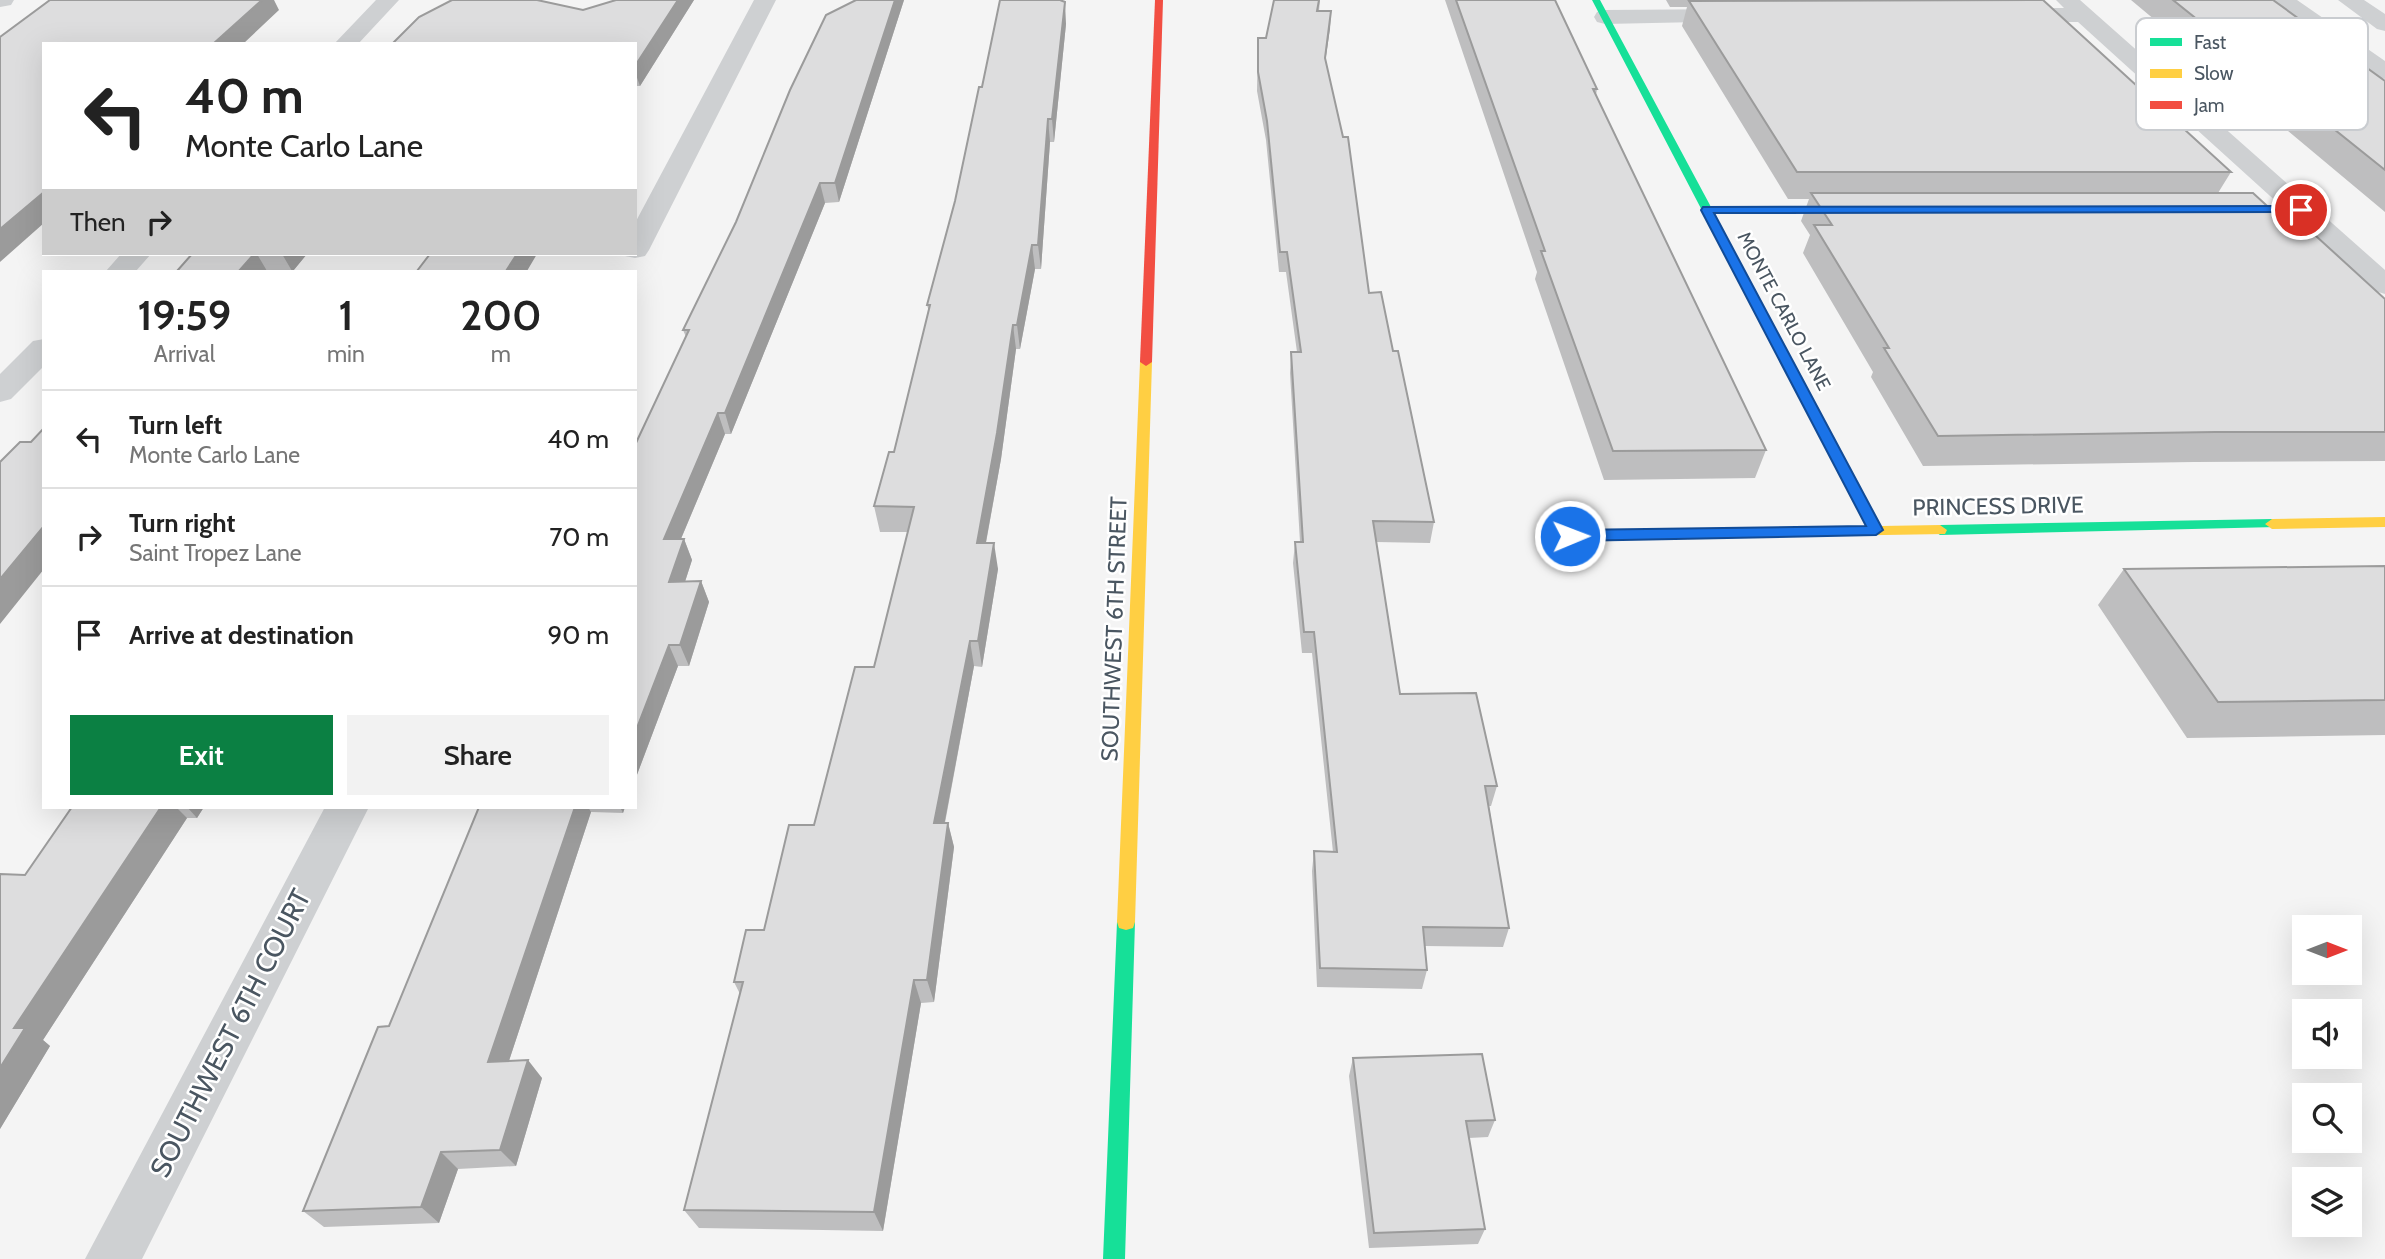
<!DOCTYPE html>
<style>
body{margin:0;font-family:Cabin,sans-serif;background:#f2f2f2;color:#222;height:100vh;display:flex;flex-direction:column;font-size:26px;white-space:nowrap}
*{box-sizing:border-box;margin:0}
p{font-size:23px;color:#767676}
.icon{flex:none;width:38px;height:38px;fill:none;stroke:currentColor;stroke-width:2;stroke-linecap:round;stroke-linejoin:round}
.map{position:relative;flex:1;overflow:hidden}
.panel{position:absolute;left:42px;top:270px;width:595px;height:539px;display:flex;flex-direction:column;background:#fff;border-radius:0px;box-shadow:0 7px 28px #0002}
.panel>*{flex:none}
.hud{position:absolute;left:42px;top:42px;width:595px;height:214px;border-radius:0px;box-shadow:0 7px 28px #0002;background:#fff;color:#222;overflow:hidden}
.needle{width:46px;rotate:90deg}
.fabs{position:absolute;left:2292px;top:915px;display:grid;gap:14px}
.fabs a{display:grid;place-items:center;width:70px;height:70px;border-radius:0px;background:#fff;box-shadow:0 7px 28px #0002;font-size:35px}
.pin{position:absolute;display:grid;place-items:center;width:60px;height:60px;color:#fff;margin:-30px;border:4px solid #fff;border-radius:50%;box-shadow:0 2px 7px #0007}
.me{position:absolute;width:77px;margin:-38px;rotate:89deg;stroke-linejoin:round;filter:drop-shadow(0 0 5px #0008)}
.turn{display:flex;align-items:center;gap:24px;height:147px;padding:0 28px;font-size:32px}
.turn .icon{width:91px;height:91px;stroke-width:2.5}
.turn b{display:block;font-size:49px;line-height:60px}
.then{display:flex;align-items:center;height:66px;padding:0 28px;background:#0003;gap:14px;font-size:26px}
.eta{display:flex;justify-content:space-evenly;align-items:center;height:119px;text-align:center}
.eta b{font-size:42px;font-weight:600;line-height:49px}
.button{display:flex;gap:14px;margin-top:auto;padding:14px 28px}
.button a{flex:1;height:80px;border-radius:0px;background:#0b8043;color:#fff;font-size:28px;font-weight:600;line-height:80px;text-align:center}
.button a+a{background:#f2f2f2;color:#222}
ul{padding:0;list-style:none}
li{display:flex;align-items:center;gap:21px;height:98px;padding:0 28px;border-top:2px solid #e0e0e0}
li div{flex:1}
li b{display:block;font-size:26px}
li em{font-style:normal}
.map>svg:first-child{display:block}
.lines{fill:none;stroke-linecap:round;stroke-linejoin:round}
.street{fill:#ced0d2;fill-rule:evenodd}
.fast{fill:#16e098;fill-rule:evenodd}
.slow{fill:#ffcf43;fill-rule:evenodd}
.jam{fill:#f24e42;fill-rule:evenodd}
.wall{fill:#bebebf}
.shaded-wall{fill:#9b9b9b}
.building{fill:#ddddde;stroke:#9b9b9b;stroke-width:2}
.route{fill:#1a73e8;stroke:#114b97;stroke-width:2}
.labels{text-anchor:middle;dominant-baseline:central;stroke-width:5;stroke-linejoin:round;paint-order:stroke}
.far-street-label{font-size:19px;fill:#4a5661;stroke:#fff}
.street-label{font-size:23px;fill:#4a5661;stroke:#fff}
.near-street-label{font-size:28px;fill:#4a5661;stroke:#fff}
.key{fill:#fff;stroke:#c9ccd0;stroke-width:2}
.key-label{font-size:19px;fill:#4a5661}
</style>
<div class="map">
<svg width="2385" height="1259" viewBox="0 0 2385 1259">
<rect width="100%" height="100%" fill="#f4f4f4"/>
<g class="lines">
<path class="street" d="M0,0H14L11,5L0,7Z
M376,0H399L358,44H334Z
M754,0H776L649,250L645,256L635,258L625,256L623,254H635V223Z
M2056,0H2080L2385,270V294L2375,291L2078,22H2009L2001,20L1998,15L2001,10L2009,8H2064Z
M2272,0H2297L2385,61V79L2377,77Z
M2338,0H2364L2385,14V31L2377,29Z
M1739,9L1747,11L1750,16L1747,21L1605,24L1597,22L1594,17L1597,12L1605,10Z
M121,254H151L136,271H106Z
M44,339V366L11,399L0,402V374L33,341Z
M325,807H369L142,1259H85Z"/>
<path class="fast" d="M1592,0H1600L1711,207H1859L1865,210L1859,213H1714L1777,331L1775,334L1771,335L1765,331Z
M2220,207H2301L2307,210L2301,213L2216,212L2214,210Z
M2272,519L2277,521L2279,524L2277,527L1940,535L1933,530L1940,525Z
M1126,914L1133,916L1135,922L1125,1259H1103L1117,922L1119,916Z"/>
<path class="slow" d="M1771,327L1777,331L1881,526L1940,525L1947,530L1945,534L1566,540L1564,536L1566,532L1571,531L1867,526L1765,331Z
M1146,358L1152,362L1135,922L1133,928L1126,930L1119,928L1117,922L1140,362Z
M2385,517V527L2272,529L2265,524L2272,519Z"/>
<path class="jam" d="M1155,0H1163L1152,362L1146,366L1140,362Z"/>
</g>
<path class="wall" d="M452,0H537L583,10L616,0H694L640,86H635V44H392L419,17Z
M856,0H904L839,202L825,203L731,434H725L681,539H684L692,560L685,582L701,581L709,602L689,666H678L635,780V445L686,337L683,330Z
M1274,0H1320L1319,11H1331L1325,61L1369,293L1393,351L1434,522L1430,543L1376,542L1400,694L1497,786L1491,806H1489L1509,928L1503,947L1425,946L1427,970L1422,989L1317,987L1312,871L1314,851L1333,852L1312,653H1302L1293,563L1295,542H1300L1290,373L1291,352H1297L1286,272H1279L1266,140L1257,91L1258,38H1266Z
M1445,0H1555L1597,89L1596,95L1766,450L1755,478L1604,480L1535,279L1537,272Z
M1666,0H2043L2231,172L2218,193L2289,226L2385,299V461L2194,462L1923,466L1871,377L1873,372L1803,253L1810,235L1801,221L1809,199H1788L1682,26L1687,7H1670Z
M2131,0H2273L2385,81V212Z
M1066,24L1054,142H1050L1041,269H1035L1020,349H1016L1001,459L986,543L998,569L982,667L974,666L945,823H948L954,847L934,1002L921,1003L883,1231L699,1228L684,1210L740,994L734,982L764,930L814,825L874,667L908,532H880L874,506L894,452L929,312L927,305L955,201L982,87Z
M192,254H307L293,271H177Z
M2385,566V735L2187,738L2098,605L2124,569Z
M72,807H204L197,818H187L43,1040L50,1046L0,1129L25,875Z
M479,807H625L623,813L591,812L509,1061L542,1078L516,1166L458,1169L439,1223L324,1227L303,1211L389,1026Z
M1353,1058L1495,1120L1488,1137L1469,1138L1485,1229L1478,1244L1369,1248L1349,1076Z"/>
<path class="shaded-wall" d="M262,0H274L279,10L243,44H213Z
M678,0H694L640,86L635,72V66Z
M895,0H904L839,202L835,183Z
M1065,2L1066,24L1054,142L1052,119Z
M1331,11L1330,29L1323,76L1325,58Z
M1048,119L1050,142L1041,269L1038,245Z
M820,183L825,203L731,434L725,413Z
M44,192V223L0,262V229Z
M1032,245L1035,269L1020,349L1017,325Z
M254,254H257L267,271H239Z
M282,254H307L293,271H292Z
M517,254H537L527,271H506Z
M1013,325L1016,349L1001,459L981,569L977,543Z
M718,413L725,434L672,560L664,539Z
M44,526V569L0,624V579Z
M684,539L692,560L678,603L669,582Z
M994,543L998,569L982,667L978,641Z
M701,581L709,602L689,666L680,645Z
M970,641L974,666L940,847L934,823Z
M669,645L678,666L635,780V733Z
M161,807H176L187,818L43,1040L50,1046L0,1129V1068L14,1028Z
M187,807H204L197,818Z
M575,807H588L591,812L503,1079L488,1062Z
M620,807H625L623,813Z
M948,823L954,847L934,1002L927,980Z
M914,980L921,1003L883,1231L874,1212Z
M528,1060L542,1078L516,1166L500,1150Z
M441,1152L458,1169L439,1223L421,1207Z"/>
<path class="building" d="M50,0H262L213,44H44V192L0,229V37Z
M452,0H537L583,10L616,0H678L635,66V44H392L419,17Z
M856,0H895L835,183H820L725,413H718L664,539H684L669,582L701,581L680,645H669L635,733V445L689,330H683L736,222L790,90L826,15Z
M1000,0H1060L1065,2L1052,119H1048L1038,245H1032L1017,325H1013L997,433L977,543H994L978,641H970L934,823H948L927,980H914L874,1212L684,1210L743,982H734L746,930H764L789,825H814L855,667H874L914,507L874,506L889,452H894L930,305H927L955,201L979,87H982Z
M1274,0H1319L1317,11H1331L1325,58L1343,137H1348L1369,293L1381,292L1393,351H1398L1434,522L1373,521L1400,694L1476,693L1497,786H1485L1509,928L1423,927L1427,970L1320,968L1314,851L1337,852L1314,632H1304L1295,542H1303L1291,352H1301L1287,252H1280L1267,121L1258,72V38H1266Z
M1456,0H1555L1597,89H1593L1766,450L1613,451L1541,251H1545Z
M2043,0L2231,172H1797L1689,1Z
M2173,0H2273L2385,81V170Z
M1811,193H2253L2289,226H2305L2385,299V432H2215L1938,436L1884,348H1889L1814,225H1832Z
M192,254H254L239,271H177Z
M430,254H517L506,271H417Z
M44,428V526L0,579V462L20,442H31Z
M2385,566V700L2218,702L2124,569Z
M72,807H161L14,1028H25L0,1068V874L25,875Z
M479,807H575L488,1062L528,1060L500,1150L441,1152L421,1207L303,1211L378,1027L389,1026Z
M1482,1054L1495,1120L1466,1121L1485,1229L1374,1233L1353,1058Z"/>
<path class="route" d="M2301,206L2305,207V212L1714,213L1883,530L1876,535L1570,541L1563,536L1570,530L1866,526L1701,210L1703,207Z"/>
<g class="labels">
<g class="far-street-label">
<text transform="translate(1784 311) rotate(62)">MONTE CARLO LANE</text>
</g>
<g class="street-label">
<text transform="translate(1998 506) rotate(-1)">PRINCESS DRIVE</text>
<text transform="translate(1114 629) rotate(-88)">SOUTHWEST 6TH STREET</text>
</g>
<g class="near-street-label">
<text transform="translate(230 1033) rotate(-63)">SOUTHWEST 6TH COURT</text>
</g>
</g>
<rect x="2136" y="18" width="232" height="112" rx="10" class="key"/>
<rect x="2150" y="38" width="32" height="8" fill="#16e098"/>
<rect x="2150" y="69" width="32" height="9" fill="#ffcf43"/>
<rect x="2150" y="101" width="32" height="8" fill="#f24e42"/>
<g class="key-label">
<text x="2194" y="49">Fast</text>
<text x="2194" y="80">Slow</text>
<text x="2194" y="112">Jam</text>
</g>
</svg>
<div class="fabs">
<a><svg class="needle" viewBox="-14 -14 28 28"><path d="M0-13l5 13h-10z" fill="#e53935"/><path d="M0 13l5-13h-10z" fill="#767676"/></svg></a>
<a><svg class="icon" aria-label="sound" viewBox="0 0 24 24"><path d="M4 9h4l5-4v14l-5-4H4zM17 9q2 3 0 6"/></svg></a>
<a><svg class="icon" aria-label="search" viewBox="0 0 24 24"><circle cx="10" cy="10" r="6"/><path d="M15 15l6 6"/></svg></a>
<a><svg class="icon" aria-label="layers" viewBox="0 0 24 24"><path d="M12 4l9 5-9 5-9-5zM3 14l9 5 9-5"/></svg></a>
</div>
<div class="pin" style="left:2301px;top:210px;background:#d93025"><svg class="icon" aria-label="arrive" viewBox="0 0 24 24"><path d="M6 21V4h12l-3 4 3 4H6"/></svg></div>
<svg class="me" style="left:1570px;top:536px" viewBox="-20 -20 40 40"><circle r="17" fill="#1a73e8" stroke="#fff" stroke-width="3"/><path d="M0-11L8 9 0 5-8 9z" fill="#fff"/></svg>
<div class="hud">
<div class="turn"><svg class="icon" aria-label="left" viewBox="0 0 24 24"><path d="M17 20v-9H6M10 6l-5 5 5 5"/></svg><div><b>40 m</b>Monte Carlo Lane</div></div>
<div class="then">Then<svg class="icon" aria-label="right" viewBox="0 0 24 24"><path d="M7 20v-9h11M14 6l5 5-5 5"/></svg></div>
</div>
<section class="panel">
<div class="eta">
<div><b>19:59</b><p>Arrival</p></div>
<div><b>1</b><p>min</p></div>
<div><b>200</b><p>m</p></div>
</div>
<ul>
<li><svg class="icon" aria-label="left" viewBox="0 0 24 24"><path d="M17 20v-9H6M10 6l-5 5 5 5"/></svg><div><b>Turn left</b><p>Monte Carlo Lane</p></div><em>40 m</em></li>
<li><svg class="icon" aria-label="right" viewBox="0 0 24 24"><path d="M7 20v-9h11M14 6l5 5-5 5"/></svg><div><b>Turn right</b><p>Saint Tropez Lane</p></div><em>70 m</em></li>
<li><svg class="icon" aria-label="arrive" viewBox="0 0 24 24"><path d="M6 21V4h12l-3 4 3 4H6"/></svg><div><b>Arrive at destination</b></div><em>90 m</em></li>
</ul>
<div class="button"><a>Exit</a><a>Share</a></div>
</section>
</div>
